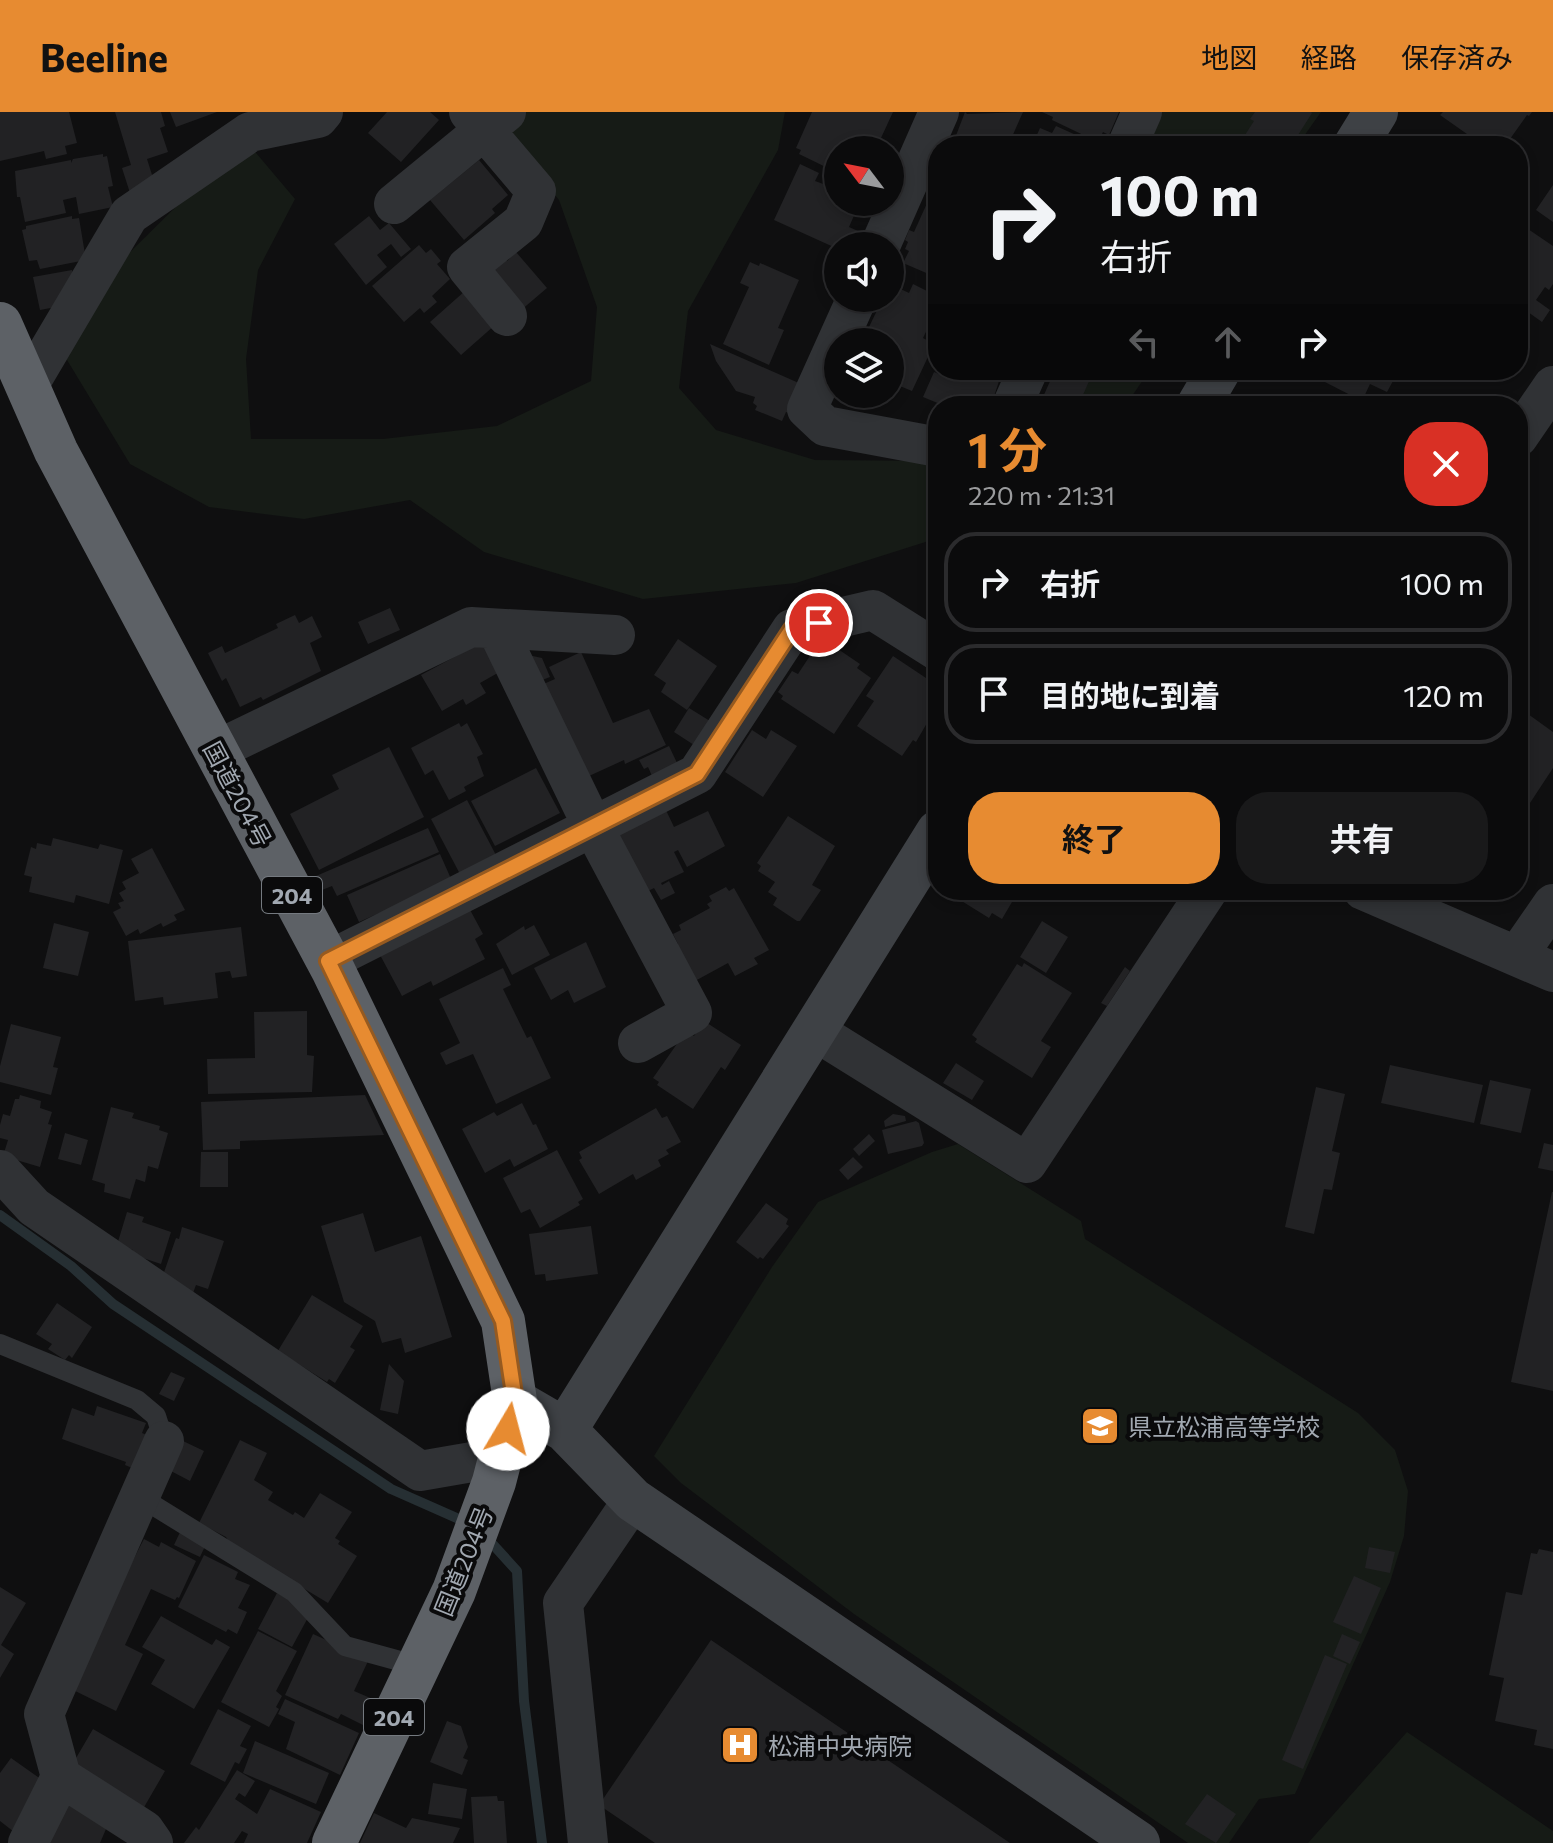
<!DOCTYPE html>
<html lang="ja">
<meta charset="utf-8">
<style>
body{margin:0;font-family:Commissioner,"Noto Sans JP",sans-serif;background:#19191a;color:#f1f3f6;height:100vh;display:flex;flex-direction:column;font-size:30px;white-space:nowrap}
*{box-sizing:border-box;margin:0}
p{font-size:26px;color:#9a9b9d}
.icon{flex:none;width:44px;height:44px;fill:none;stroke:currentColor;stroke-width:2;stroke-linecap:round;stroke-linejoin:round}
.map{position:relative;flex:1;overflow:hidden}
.details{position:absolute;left:928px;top:284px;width:600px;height:504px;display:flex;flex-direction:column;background:#0b0b0c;border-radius:32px;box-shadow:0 4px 12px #0003,0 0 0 2px #2b2b2d}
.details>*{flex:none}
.banner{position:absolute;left:928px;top:24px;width:600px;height:244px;border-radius:32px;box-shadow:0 4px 12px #0003,0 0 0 2px #2b2b2d;background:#0b0b0c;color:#f1f3f6;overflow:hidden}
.needle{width:52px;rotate:302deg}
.tools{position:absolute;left:824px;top:24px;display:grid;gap:16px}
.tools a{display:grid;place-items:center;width:80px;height:80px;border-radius:50%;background:#0b0b0c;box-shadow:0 4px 12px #0003,0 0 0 2px #2b2b2d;font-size:40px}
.pin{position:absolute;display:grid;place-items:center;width:68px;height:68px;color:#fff;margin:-34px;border:4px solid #fff;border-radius:50%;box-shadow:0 2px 8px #0007}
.me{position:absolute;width:88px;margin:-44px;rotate:8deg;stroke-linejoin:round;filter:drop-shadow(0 0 6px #0008)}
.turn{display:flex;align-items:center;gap:28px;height:168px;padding:0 40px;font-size:36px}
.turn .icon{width:104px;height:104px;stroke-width:2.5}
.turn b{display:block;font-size:56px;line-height:68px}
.lanes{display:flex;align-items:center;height:76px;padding:0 40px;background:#0003;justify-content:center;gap:40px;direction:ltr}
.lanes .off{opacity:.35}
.round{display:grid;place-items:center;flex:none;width:84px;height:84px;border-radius:32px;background:#19191a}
.headline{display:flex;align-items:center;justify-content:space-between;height:136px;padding:0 40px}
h1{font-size:48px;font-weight:700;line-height:60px;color:#e78b31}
.primary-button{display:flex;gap:16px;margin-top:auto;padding:16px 40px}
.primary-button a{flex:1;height:92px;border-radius:32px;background:#e78b31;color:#111;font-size:32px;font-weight:700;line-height:92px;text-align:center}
.primary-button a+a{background:#19191a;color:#f1f3f6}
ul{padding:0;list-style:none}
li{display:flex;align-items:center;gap:24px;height:100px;margin:0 16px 12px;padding:0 24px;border:4px solid #2b2b2d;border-radius:32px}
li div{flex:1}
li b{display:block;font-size:30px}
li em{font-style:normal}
header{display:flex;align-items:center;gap:48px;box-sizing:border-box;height:112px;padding:0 40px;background:#e78b31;color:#111}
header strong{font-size:38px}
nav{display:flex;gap:44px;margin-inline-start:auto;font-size:28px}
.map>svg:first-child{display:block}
.green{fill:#161b16}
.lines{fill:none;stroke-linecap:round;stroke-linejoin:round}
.stream{stroke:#262f33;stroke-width:10}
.building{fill:#222224}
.lane{stroke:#303235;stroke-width:20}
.street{stroke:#303235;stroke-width:40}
.secondary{stroke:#3e4145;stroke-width:44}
.highway{stroke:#5d6166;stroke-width:44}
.route-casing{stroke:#965a20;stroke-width:20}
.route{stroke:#e78b31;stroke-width:14}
.labels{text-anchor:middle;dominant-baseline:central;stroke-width:8;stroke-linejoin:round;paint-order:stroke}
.shield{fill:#0a0a0b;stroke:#74797f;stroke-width:2}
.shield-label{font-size:22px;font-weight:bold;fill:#a1a8b1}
.street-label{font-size:24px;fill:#a1a8b1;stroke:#0a0a0b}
.poi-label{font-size:24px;fill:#a1a8b1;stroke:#0a0a0b;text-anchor:start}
</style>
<header>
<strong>Beeline</strong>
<nav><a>地図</a><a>経路</a><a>保存済み</a></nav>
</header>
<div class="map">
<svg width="1553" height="1731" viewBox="0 0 1553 1731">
<rect width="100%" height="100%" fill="#0f0f10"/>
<path class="green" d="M486,0H785L778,38L688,199L679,276L716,318L815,348L938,349V426L796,471L643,487L484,440L410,388L304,407L209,395L130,352L64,243L117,153L204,67L251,35L295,87L258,158L246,247L251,327H383L497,314L591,269L597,195L559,88Z
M1153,0H1321L1297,34H1139Z
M1070,258H1150L1125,294H1038Z
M958,1032L1081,1109L1085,1127L1358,1301L1395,1338L1408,1379L1404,1424L1390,1470L1295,1682L1259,1687L1229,1731H1188L854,1502L681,1371L654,1344L772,1155L818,1090L932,1040Z
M1407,1620L1553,1719V1731H1308Z"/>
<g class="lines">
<path class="stream" d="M0,1103L71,1154L113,1192L391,1377L468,1411
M487,1426L517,1459L524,1589L542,1731"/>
</g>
<path class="building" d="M0,0H69L77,31L65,34L67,42L46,47L44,39L0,49Z
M115,0H161L165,14L160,16L168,40L147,47L153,66L130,81L122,56L131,53Z
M170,0H217L176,15Z
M387,0H430L439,8L401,50L368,21Z
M812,0H893L881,26L877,25L871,38L863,34L861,38H838V61L799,42L801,38L796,36Z
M965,0L967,2L1023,0L1008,34H952Z
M1042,0H1119L1109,23L1103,20L1098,30L1052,8L1053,5Z
M1255,0H1311L1312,1L1291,34H1238L1254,9L1250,7Z
M1443,0H1532L1529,4L1527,3L1505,34H1484L1440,3Z
M1056,14L1076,23L1099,34H1032L1040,16L1052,21Z
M103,42V45L107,44L113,74L108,75L113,95L79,102L76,85L63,88L66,101L25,110L20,85H17L15,59L71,48V51L73,47Z
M479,48L508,83L492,97L495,101L464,128L430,88Z
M800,52L819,61L815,69L826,73L830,64L838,68V90H860L849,115L858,119L851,134H838V137L774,108Z
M938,67V166L903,151L909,139L905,137L908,130L905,128L909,118L914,120Z
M1553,73V110L1536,98Z
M72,104V107L79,106L86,148L40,157L37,148L29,149L22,118L26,117V114Z
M369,104L380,118L389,111L411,137L401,145L391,132L377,143L387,155L366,173L334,132Z
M1528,117L1553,134V172L1549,178L1545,175L1536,188L1550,198L1542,210L1528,200L1526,202L1518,197V132Z
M419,133L426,141L431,137L441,149L437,152L450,167L432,184L437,190L424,201L420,196L404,210L372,174Z
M516,140L547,176L520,199L486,160L504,145L507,149Z
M750,150L759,154L760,151L799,168L778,216L784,218L769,253L723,232L749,175L740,171Z
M72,158L75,173L61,194L40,198L33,165Z
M913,172L937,184L934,191L938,195L923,226L934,232L912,279L890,270V230H865L871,216L869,215L883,186H890L892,173L909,181Z
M465,179L495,213L461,243L430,210Z
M710,232L801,272L789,301L786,300L782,309L755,298L757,294L753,291L755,285L736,279L716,249Z
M944,258L953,262L955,258H973L999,269L991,294H939L940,292L923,285L934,260L942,263Z
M1055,258H1094L1078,294H1039Z
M1326,258H1399L1387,280L1370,272L1362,289L1321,268Z
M390,496L400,518L368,532L358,510Z
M295,503L299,511L312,504L322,525L310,531L321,559L263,588L261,585L240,595L226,566L222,569L208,541L222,534L225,541L278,516L276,512Z
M678,527L717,554L687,598L661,580L666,571L654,563Z
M819,530L832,539L835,535L860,552L857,556L871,566L834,622L781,587L783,584L778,580L792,559L798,562Z
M492,533L503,558L480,571L486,581L466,593L463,587L442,599L421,563L473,535Z
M581,540L613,611L649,597L666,633L625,652L624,648L589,664L539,574L555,567L549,555Z
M519,541L542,546L550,565L532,572Z
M893,544L938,574V592L916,630L913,628L902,644L857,614L874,589L866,584Z
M689,596L710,609L694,633L674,620Z
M1528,602L1553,620V656L1528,694L1526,692L1518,704V616Z
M459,611L461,615L467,611L483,642L477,645L484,664L464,675L466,679L449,688L433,658L425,663L411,636Z
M752,618L766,627L771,618L797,634L763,685L725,660Z
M669,634L678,653L653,666L648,655L644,657L639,648Z
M389,635L424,705L319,758L290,702L339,677L332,663Z
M536,656L560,701L495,734L471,689Z
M467,688L497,745L461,764L431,707Z
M664,694L674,715L708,699L725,734L687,755L678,738L674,740L684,760L661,771L662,773L669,769L675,781L661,788L654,776L642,782L613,726Z
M788,704L835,734L812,773L821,778L800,809H797L773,793L777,786L768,780L775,770L758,759L761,754L757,751Z
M428,716L439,740L337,784L332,774L322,778L316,764Z
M53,726L98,737L100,732L123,738L109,792L76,783L74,791L29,780L32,765L24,763L31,735L36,737L37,731L51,734Z
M152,736L185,798L174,803L177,808L163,815L161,811L140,822L138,817L126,824L113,800L121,796L118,791L124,789L119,781L126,777L122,770L139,761L131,747Z
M440,742L452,769L359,810L347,783Z
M726,775L729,779L734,776L769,838L754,846L758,852L735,864L728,851L695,869L675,834L678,832L673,822L681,818L679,813L710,796L707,792L712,789L709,784Z
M964,778H1019L1002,807L992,801L989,806L960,788Z
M1120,778H1148L1141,790Z
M468,794L483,822L475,827L485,847L433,874L431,869L402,884L379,841Z
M1042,809L1068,825L1046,861L1020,845Z
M54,811L89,820L78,864L43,856Z
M534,813L550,843L512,863L496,832L524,814L525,818Z
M241,815L247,864L232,866L230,859L215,861L218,886L164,893L163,885L135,889L128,829Z
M586,830L606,875L574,891L568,878L551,888L534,856Z
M1024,851L1072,881L1041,929L1051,935L1032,966L975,930L977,927L972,923L1017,852L1022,855Z
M1125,855L1130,859L1107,894L1101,891Z
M503,856L511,873L503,877L527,926L531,924L551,966L496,992L473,942L446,953L440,941L460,931L439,887Z
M307,899V943L314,944L312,980L208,982L207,947L255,946L254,900Z
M704,909L741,933L725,958L721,955L693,997L657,973L659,970L653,966L686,919L694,924Z
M11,912L61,925L53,955L58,956L51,983L0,970V954Z
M956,951L984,969L972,988L943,971Z
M1390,953L1483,973L1474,1011L1381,991Z
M1490,968L1531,977L1521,1021L1480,1012Z
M1316,975L1345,982L1332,1039L1340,1041L1332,1078L1324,1077L1314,1122L1285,1115Z
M20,983L41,989L40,996L52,1000L48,1012L52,1013L40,1055L3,1044L8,1028L0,1026V1013L3,1002L10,1004L15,987H19Z
M365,983L384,1023L240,1029V1037L203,1038L201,990Z
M522,991L533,1013L536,1012L548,1037L514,1055L510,1047L485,1061L462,1017L494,1000L497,1004Z
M111,995L134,1001L132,1006L160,1014L159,1018L168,1021L158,1057L148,1054L145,1070L136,1067L130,1087L104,1080L105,1072L92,1068Z
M656,996L662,1006L667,1004L681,1030L666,1038L669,1042L658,1048L661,1054L636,1068L633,1062L599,1082L579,1048L582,1046L579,1040Z
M893,1002L905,1004L906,1009L885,1015L884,1009Z
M916,1009L919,1011L924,1031L922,1034L888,1042L882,1018Z
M65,1021L88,1028L81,1053L58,1047Z
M869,1022L875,1029L859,1044L853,1037Z
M1544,1031L1553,1033V1059L1538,1056Z
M557,1038L583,1087L578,1090L580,1093L540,1116L530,1097L521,1101L503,1066Z
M201,1040H228V1075H200Z
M853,1045L863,1055L848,1068L839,1058Z
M1552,1080H1553V1279L1511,1270Z
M766,1091L788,1107L786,1112L789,1114L763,1147L760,1145L758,1147L736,1130Z
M127,1100L144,1105L142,1110L171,1120L161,1152L131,1142L133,1138L117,1133Z
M363,1101L375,1140L421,1124L452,1225L405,1241L401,1226L382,1231L375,1209L344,1190L321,1114Z
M591,1114L598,1162L546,1169L545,1162L535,1163L529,1122Z
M182,1115L224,1129L208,1177L196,1173L193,1181L162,1166L176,1126L179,1127Z
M312,1183L363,1214L350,1235L355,1238L335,1271L329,1267L327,1270L292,1248L276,1242Z
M57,1191L92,1215L72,1246L69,1243L65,1248L48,1237L52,1232L36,1222Z
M389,1252L404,1269L398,1302L380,1298Z
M171,1260L185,1266L174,1289L159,1282Z
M97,1294L146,1311L142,1321L154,1326L142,1360L125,1353L126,1350L62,1327L72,1296L94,1304Z
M240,1328L267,1341L254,1368L273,1380L268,1388L293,1403L295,1400L304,1406L320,1381L352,1400L335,1426L340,1429L338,1432L357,1444L328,1491L230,1432L226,1425L199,1411Z
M183,1329L204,1339L190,1369L169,1358Z
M181,1418L207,1430L200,1445L174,1433Z
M144,1427L159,1435L161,1430L196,1449L179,1486L177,1485L175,1488L151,1477L125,1533L143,1542L116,1599L67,1575Z
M1369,1435L1395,1440L1390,1461L1365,1456Z
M1539,1437L1553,1440V1637L1534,1633L1537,1618L1495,1609L1504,1566L1489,1563L1506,1480L1522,1483L1531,1441L1537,1442Z
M204,1443L238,1460L235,1467L250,1473L238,1496L247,1500L237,1522L228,1517L226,1520L178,1495Z
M1354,1464L1381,1476L1361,1522L1333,1510Z
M0,1475L26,1491L1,1533L14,1542L0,1566Z
M277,1481L311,1500L292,1535L258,1517Z
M161,1504L212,1533L216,1527L230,1535L194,1597L151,1572L165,1548L142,1535Z
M258,1519L297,1539L276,1579L282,1584L276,1595L279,1597L269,1615L221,1590Z
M313,1522L369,1547L354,1579L375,1588L363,1613L341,1602L338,1607L285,1583Z
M1342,1522L1360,1530L1350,1552L1333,1544Z
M711,1528L1010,1731H655L599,1693Z
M1325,1543L1347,1552L1303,1657L1282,1648Z
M285,1587L359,1621L340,1663L286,1637L295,1610L278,1602Z
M218,1597L251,1614L240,1634L247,1637L239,1652L235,1650L225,1670L190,1652Z
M447,1609L461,1614L468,1635L463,1646L468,1648L462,1663L430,1650Z
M93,1617L165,1659L143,1697L72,1653Z
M255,1629L329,1661L316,1692L243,1661Z
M11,1646L45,1670L18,1723L0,1709V1661Z
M237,1658L255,1669L245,1685L239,1681L235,1687L257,1702L270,1677L321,1700L307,1731H244L248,1722L242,1719L234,1731H184L196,1715L199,1718Z
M433,1671L467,1677L462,1707L428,1702Z
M1207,1682L1236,1702L1216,1731L1185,1712Z
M497,1684L498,1689H504L507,1731H474L471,1685Z
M67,1692L109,1710L100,1731H50Z
M374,1701L406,1716L412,1706L460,1716L453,1731H360Z"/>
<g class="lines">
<path class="lane" d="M0,1232L137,1288L156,1304L164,1329
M140,1385L294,1480L345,1534L418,1554"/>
<path class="street" d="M469,0L536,79L523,110L467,155L507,204
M1127,34L1142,0
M394,92L506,0
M880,134L939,0
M857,186L807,297L825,314L938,335
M28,274L129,103L250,20L318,6L323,0
M1012,294L1028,258
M1518,325L1553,274
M497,517L593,715L692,901L638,931
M215,639L471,515L615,523
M1363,778L1553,860
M1517,844L1553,792
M328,849L697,662L792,517L873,498L938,539
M815,919L1027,1051L1208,778
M0,1058L34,1095L420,1359L501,1345
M61,1665L144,1718L153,1731
M28,1731L61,1665L44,1602L164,1329
M588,1731L563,1491L633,1388"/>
<path class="secondary" d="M1355,34L1376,0
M1198,294L1219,258
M515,1289L565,1318L633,1388L1138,1731
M565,1318L938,720"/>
<path class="highway" d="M0,212L56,339L333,858L503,1209L515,1289L494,1370L454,1479L334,1731"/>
</g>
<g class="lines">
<defs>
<path id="route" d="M508,1317L515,1289L503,1209L328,849L697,662L792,517L819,511"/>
</defs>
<use href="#route" class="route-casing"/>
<use href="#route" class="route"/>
</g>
<defs>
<symbol id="school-square" viewBox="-11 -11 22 22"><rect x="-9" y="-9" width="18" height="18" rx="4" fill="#e78b31" stroke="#0a0a0b"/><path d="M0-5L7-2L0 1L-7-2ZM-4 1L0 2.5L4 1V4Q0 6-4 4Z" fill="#fff"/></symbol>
<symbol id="hospital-square" viewBox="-11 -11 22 22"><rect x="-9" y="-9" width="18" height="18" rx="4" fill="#e78b31" stroke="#0a0a0b"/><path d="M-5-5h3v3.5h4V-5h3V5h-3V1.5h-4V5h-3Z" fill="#fff"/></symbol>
</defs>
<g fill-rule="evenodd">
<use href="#school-square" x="1078" y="1292" width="44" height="44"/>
<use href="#hospital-square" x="718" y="1611" width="44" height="44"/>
</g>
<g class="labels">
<g class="shield">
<rect x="262" y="765" width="60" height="36" rx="6"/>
<rect x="364" y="1587" width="60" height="36" rx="6"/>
</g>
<g class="shield-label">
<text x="292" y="783">204</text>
<text x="394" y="1605">204</text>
</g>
<g class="street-label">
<text transform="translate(238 682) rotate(62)">国道204号</text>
<text transform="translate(463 1449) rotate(-68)">国道204号</text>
</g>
<g class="poi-label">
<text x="1128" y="1314">県立松浦高等学校</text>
<text x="768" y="1633">松浦中央病院</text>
</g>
</g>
</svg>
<div class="tools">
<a><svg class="needle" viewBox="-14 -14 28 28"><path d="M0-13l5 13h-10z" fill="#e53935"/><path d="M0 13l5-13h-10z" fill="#9a9b9d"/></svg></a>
<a><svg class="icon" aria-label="sound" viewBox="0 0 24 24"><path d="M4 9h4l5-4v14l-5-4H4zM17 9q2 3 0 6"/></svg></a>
<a><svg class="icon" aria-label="layers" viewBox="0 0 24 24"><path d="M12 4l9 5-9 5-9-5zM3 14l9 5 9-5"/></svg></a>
</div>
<div class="pin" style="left:819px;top:511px;background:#d93025"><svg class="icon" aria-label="arrive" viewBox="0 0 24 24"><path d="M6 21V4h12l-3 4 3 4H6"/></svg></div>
<svg class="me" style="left:508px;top:1317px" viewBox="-20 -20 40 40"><circle r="19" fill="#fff"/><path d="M0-13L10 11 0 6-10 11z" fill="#e78b31"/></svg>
<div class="banner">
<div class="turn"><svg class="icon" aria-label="right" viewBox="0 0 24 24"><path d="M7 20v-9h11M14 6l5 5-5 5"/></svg><div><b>100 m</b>右折</div></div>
<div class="lanes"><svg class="icon off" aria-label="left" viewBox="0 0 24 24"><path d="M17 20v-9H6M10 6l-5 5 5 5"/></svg><svg class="icon off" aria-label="ahead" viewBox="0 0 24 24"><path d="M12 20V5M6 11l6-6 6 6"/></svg><svg class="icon" aria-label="right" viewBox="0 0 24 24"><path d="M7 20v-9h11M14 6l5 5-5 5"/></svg></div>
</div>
<section class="details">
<div class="headline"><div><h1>1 分</h1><p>220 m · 21:31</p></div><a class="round" style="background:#d93025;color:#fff"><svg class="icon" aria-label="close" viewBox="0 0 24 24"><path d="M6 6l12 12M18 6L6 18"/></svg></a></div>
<ul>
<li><svg class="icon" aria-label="right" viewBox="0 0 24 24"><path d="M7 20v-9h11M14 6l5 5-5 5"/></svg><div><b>右折</b></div><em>100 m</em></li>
<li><svg class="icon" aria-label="arrive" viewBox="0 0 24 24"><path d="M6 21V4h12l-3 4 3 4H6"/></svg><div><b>目的地に到着</b></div><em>120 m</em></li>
</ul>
<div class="primary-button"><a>終了</a><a>共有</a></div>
</section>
</div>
